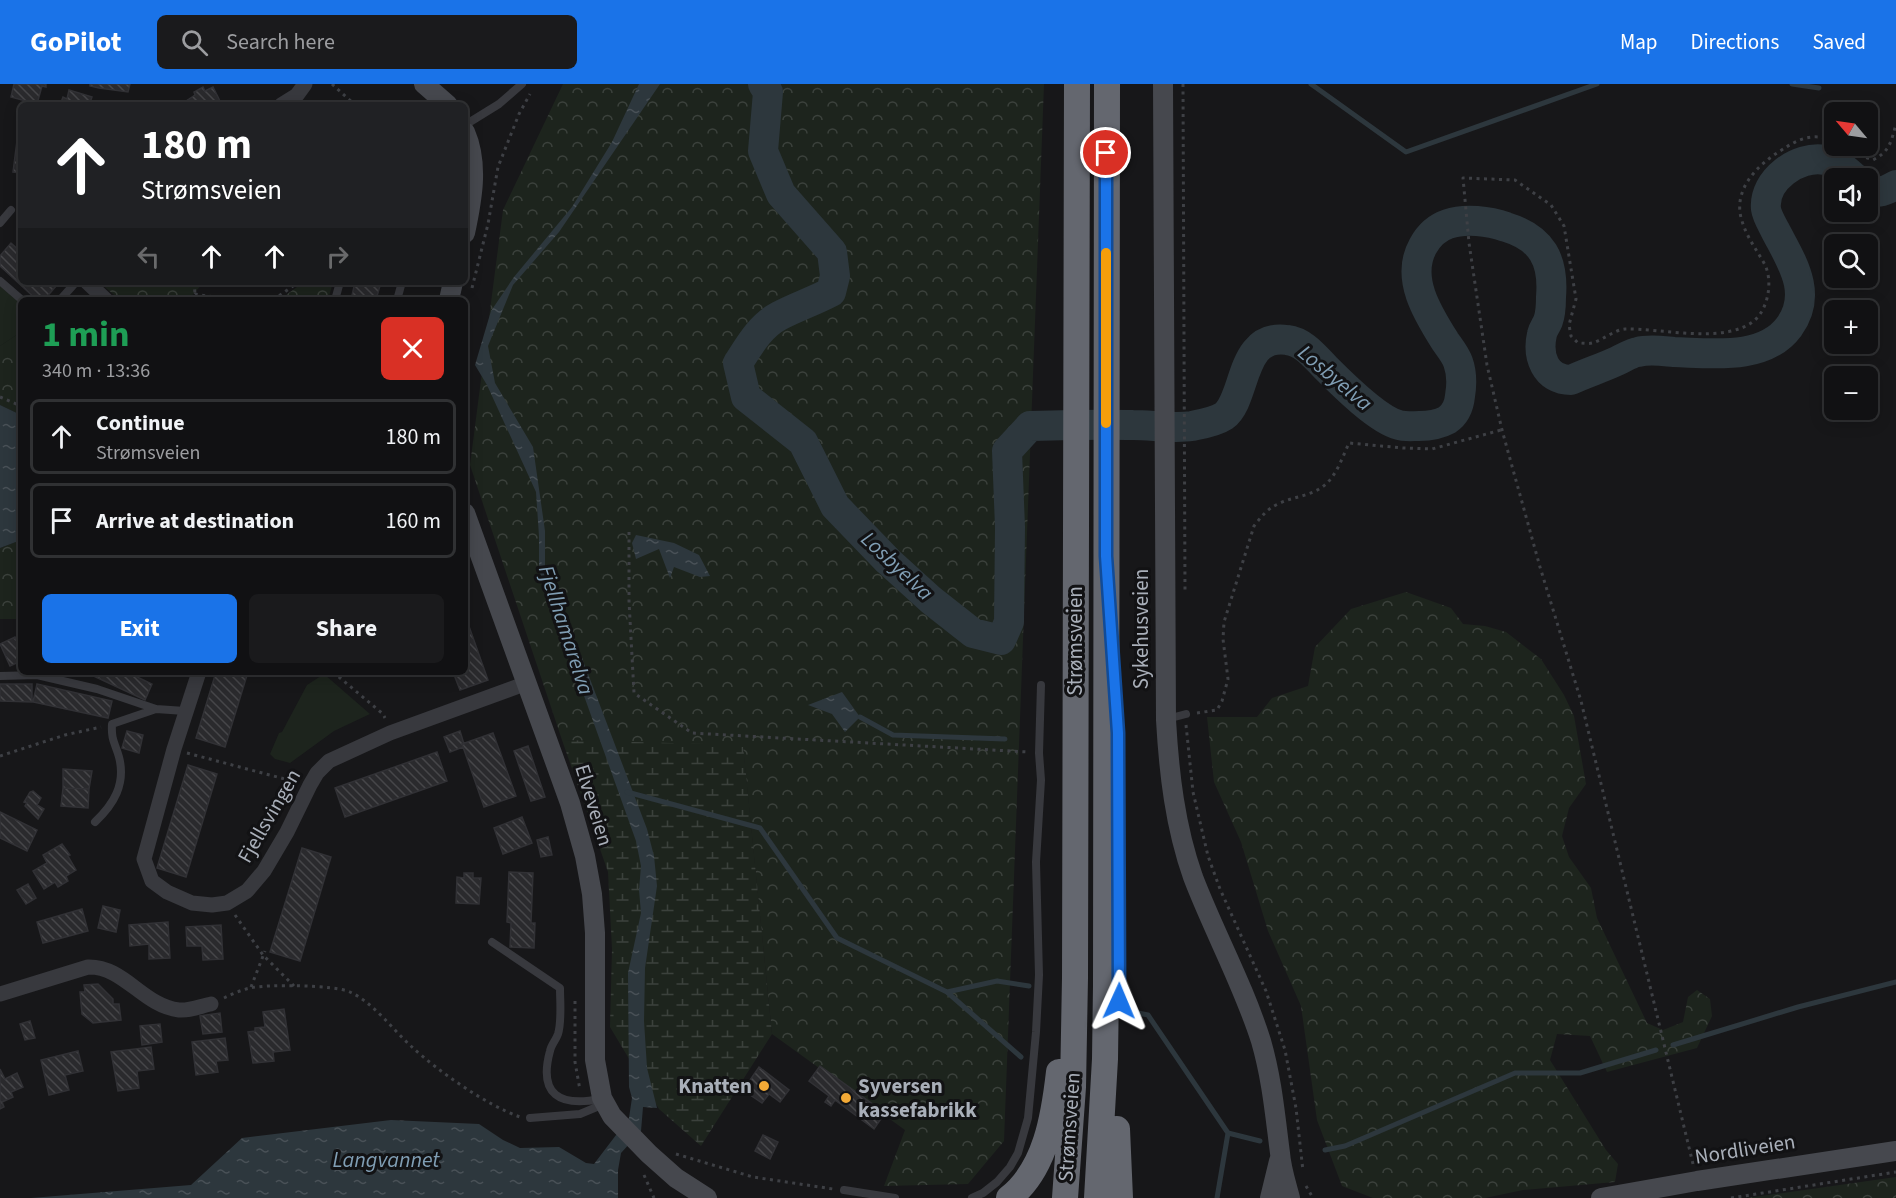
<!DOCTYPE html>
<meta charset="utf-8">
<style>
body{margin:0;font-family:"Source Sans 3",sans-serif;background:#1a1a1c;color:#f1f3f6;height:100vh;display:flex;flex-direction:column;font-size:22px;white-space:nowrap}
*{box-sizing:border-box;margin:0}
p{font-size:20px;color:#9c9da0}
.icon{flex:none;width:33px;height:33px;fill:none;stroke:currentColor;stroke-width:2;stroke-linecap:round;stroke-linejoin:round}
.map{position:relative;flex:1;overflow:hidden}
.sheet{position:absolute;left:18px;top:213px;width:450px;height:378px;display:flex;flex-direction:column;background:#111113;border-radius:9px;box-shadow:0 3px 15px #0003,0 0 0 2px #303133}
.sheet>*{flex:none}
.banner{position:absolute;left:18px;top:18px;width:450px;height:183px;border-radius:9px;box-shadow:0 3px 15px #0003,0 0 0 2px #303133;background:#202124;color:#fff;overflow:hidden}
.needle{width:39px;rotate:299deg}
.controls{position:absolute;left:1824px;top:18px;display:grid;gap:12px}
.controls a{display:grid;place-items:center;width:54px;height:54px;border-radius:9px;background:#111113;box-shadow:0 3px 15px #0003,0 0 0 2px #303133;font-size:30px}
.pin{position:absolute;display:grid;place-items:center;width:51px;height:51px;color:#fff;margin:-26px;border:3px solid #fff;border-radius:50%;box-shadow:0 2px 6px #0007}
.me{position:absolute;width:66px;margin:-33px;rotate:1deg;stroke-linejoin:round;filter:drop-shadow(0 0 4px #0008)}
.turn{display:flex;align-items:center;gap:21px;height:126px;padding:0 24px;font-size:27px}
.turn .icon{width:78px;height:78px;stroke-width:2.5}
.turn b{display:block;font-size:42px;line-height:51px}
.lanes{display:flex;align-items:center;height:57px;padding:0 24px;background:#0003;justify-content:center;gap:30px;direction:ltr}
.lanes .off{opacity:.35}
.round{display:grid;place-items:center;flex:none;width:63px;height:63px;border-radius:9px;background:#1a1a1c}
.summary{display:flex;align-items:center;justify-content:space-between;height:102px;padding:0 24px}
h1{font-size:36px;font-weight:700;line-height:45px;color:#1e9e55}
.cta{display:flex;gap:12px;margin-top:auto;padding:12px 24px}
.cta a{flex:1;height:69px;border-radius:9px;background:#1a73e8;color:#fff;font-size:24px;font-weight:700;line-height:69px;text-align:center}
.cta a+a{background:#1a1a1c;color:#f1f3f6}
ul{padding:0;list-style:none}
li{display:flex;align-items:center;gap:18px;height:75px;margin:0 12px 9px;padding:0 12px;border:3px solid #303133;border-radius:9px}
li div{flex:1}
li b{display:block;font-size:22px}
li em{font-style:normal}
header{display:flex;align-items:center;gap:36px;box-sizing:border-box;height:84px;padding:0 30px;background:#1a73e8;color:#fff}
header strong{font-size:28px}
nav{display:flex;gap:33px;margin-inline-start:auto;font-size:21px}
.search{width:420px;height:54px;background:#1a1a1c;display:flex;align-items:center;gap:15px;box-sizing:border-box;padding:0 21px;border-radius:9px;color:#9c9da0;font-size:22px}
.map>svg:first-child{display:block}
.forest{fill:url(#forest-crowns)}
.wetland{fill:url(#wetland-marsh)}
.green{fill:#1d241d}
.water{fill:url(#water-ripples)}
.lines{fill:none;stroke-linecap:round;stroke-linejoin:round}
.stream{stroke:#2d373d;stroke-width:5}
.river{stroke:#2d373d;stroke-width:30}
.building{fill:url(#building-back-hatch);stroke:#313135;stroke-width:1.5}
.path{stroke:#3e4045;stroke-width:3;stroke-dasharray:3 4.5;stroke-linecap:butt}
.service{stroke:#38393e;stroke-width:8}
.minor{stroke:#38393e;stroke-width:15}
.secondary{stroke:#46484e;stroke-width:20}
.motorway{stroke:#64676f;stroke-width:26}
.route-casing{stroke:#114b97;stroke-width:15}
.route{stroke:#1a73e8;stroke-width:10}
.slow{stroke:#f59e0b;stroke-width:10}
.poi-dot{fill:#f2a936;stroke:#121214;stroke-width:2}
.labels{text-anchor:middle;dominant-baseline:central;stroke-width:6;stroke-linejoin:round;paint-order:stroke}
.street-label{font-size:21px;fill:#a9afb9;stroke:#121214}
.poi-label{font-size:21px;font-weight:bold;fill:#a9afb9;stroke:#121214;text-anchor:end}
.water-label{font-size:22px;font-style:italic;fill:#809eb4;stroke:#121214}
</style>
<header>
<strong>GoPilot</strong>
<div class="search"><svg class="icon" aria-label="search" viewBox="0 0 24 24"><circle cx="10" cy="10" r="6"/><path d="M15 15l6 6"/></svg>Search here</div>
<nav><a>Map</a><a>Directions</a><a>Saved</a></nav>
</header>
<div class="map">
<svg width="1896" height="1114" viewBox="0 0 1896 1114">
<defs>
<pattern id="forest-crowns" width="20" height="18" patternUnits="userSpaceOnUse" patternTransform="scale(1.5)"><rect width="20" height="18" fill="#1d241d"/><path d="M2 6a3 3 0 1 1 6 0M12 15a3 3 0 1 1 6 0" fill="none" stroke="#3b413c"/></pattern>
<pattern id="wetland-marsh" width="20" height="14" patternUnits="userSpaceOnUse" patternTransform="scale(1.5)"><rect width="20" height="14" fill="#1d241d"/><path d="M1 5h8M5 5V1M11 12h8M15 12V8" fill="none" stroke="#3b413c"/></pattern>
<pattern id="water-ripples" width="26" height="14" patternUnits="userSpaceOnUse" patternTransform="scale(1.5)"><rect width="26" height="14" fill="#2d373d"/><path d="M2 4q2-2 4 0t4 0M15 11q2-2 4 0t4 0" fill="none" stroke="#495157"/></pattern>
<pattern id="building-back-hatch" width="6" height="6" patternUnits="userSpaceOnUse" patternTransform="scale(1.5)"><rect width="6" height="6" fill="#2a2a2d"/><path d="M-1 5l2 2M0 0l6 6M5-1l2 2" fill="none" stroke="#464649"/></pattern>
</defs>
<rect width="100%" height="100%" fill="#171719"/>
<path class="forest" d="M563,0H1044L1004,1057L968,1100L884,1102L905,1046L772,950L743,663L562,656L470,381L503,126Z
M99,198H204L188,216H120Z
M304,198H333L328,216H279Z
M21,248V331L0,321V262Z
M21,456V535H0V464Z
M1406,508L1451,524L1463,540L1485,542L1506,548L1541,575L1564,611L1574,632L1586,700L1569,724L1562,752L1569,773L1591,804L1597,834L1647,939L1663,946L1683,938L1688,913L1697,906L1710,915L1712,932L1697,964L1607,988L1590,952L1557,950L1550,976L1606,1066L1618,1080L1615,1098L1523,1106L1485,1114H1373L1342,1102L1317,1036L1301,922L1268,847L1241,758L1214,698L1207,633H1257L1272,614L1308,602L1315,563L1351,525Z
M1896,1093V1114H1747Z"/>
<path class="wetland" d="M562,656L743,661L772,950L701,1062L659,1025L610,943L612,865L608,788Z"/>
<path class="green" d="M0,202L21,220V248L0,262Z
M324,590L370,630L334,647L290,679L275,675L270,670L279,649L282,648L307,601Z"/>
<path class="water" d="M639,0H660L559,148L513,201L488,262L495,299L533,363L545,447V485L582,574L647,745L654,772L657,802L645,884L644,937L647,984L657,1024L643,1023L641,1047L621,1069L618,1086V1114H31L191,1101L242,1054L391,1036L479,1040L503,1056L520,1064L559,1063L586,1079L594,1080L629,1034L632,1014L629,1003L628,889L641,829L639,806L641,782L636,757L539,486V452L536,408L487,301L475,281L491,227L514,193L572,123L612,58Z
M0,321L21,331V456L0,464Z
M636,451L674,459L699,471L710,492L700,493L674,483L670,494L659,465L636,475L632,459Z
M842,608L860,633L845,648L832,630L808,621Z"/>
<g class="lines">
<path class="stream" d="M1311,0L1406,68L1597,0
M1792,0L1819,4
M860,633L893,651L1005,655
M627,708L760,744L837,854L947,908L1021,973
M947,908L997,897L1029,902
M1133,928L1148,931L1228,1049L1217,1114
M1673,961L1798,923L1896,898
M1228,1049L1260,1057
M1325,1066L1345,1062L1515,989H1580L1656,966"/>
<path class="river" d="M763,0L768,8L763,67L781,110L832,168L835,192L831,208C814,217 796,223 779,232C760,242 749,262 738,279L746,313L803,358L835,422L888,477L931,516L973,549L1001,556L1009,538L1010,443L1007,367L1030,342C1064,341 1099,340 1133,341C1152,341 1173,345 1192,342C1202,340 1215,338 1224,332C1247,315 1239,249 1287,256C1304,258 1315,273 1326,284C1342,300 1378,336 1399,341C1405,343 1413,342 1419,342C1428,342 1438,341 1447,336C1456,330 1459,322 1460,312C1462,300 1462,289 1458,278C1455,270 1449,263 1445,257C1428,230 1405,194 1423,162C1429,151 1436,144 1448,140C1465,134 1489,137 1506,143C1542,154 1554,176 1551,213C1551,221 1551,229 1548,237C1546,242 1543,245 1542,250C1537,272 1545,296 1571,296C1586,289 1602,284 1617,277C1624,274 1631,269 1638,268C1649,265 1662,267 1674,268C1711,269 1764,277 1789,243C1814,209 1791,177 1775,146C1772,140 1767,132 1766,125C1763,96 1798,71 1825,76C1838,78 1846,86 1855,94
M1868,105C1877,111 1887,106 1896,101"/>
</g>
<path class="building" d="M14,0H46V3L42,2L37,20L11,13Z
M90,0H130L128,8L99,4L90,2Z
M203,3L205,7L213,3L222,21H180L195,11L194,8Z
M69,6L92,13L89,21H60L63,13L67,15Z
M18,49L21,50V89L13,88Z
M11,159L21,168V198H54L57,201L44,216H37L0,182V172Z
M355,198H381L376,216H351Z
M465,531L488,596L460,606L453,588H465Z
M15,553L21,566V577L10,582L0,560Z
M85,588H127L152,600L145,616Z
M216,588H248L225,663L196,654Z
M0,600H32V618L0,617Z
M37,600L112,617L108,634L33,618Z
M127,647L143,651L139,669L122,664Z
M460,647L464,660H462L463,663L450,668L444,653Z
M493,649L516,712L484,723L462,660Z
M528,662L545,713L531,717L514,667Z
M437,668L447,697L345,733L335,704Z
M188,681L217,690L186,793L157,784Z
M63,685L92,687L89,705L63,704Z
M63,704L89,705L88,724L61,722Z
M33,707L41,714L37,721L44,725L38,735L25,722L27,719L24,718L30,708Z
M0,728L37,746L27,767L0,754Z
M522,733L532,759L503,770L494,744Z
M548,753L552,771L541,773L537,756Z
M62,760L70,771L68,772L76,786L66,792L68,797L58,803L55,798L44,805L33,787L47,779L43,771Z
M302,764L331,773L300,877L270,868Z
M509,788L533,789L531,839H535L534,864L510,863L511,839L507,838Z
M464,789H473V794H481L479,820L456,819L457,793L464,794Z
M28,800L36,814L26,820L17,806Z
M103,822L120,826L116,848L98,844Z
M82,825L88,847L43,859L37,838Z
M168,838L170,874L149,875V860L130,862L129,841Z
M221,841L223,875L203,876L202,862H187L186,843Z
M98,900L113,915V920H119L121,936L93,939L82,930L80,908H85L84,901Z
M284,925L290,966L273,968L274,977L253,979L248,948L255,947V944L265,943L263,928Z
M220,929L222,948L203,950L200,932Z
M30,937L35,954L25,956L20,940Z
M160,940L162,958L142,961L140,942Z
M225,954L228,976L216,977L218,988L196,991L192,958Z
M151,963L154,985L137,987L139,1004L118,1007L111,968Z
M78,967L83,987L65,991L69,1006L49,1011L41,976Z
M820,982L885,1029L874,1045L835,1016L831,1022L825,1018L829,1012L809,997Z
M759,983L789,1006L780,1018L769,1010L762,1019L743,1006Z
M0,985L5,995L17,989L23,1003L11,1008L13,1013L2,1018L4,1023L0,1025Z
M763,1051L778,1058L770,1075L755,1067Z"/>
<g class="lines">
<path class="path" d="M332,0L355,21
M1183,0L1185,508
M1847,62L1862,72L1873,76C1890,67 1891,58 1896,40
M194,198L195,210
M472,204L488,140L498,83L519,30L530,10
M190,216L195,210L232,216
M273,216L293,202L295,198
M0,313L21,322
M629,448V517L634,609L692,649L1028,668
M333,588L383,630L385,634
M1197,629L1217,626L1222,617L1228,595L1223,555L1224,538L1254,442C1261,433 1267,425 1278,420C1294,412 1313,412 1326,400C1337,390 1343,372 1349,359L1403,364L1432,365L1501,346
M1186,641L1193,708L1208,772L1220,805L1266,907L1285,966L1296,1024L1303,1087
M187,669L296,698
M0,672L65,651L101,643
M235,831L263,871L294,902
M251,903L265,867
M224,914C232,910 241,906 250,904C266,900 336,901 350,908C374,919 392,945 412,963C438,987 486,1021 520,1033
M575,917V978L580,1006
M676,1070L753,1093L833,1105
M1693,1080L1581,617L1540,483L1502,346L1487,281L1469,159L1463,94L1515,96L1551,121L1564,142L1576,215L1569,241L1571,252L1578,259C1583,259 1588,260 1592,259C1603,256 1614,246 1625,245C1661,244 1726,261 1755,236C1768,224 1773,198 1765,181C1757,166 1747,154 1742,137C1732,107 1756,82 1780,67C1800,54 1811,49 1834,56
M644,1091L654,1114
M1306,1102L1313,1114
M1731,1114L1896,1088"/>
<path class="service" d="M465,41L499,20L522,0
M0,139L11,126
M0,197L22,216
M60,216L76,198
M335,216L340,198
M397,216L402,198
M0,592L37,591L97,605L156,625L185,627
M1167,635L1186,630
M95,738C114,720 126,700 119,673C115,659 111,656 112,640L156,625
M492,858L560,904C560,918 562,937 558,950C556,956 551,961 550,967C538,1011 560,1023 600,1015
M530,1034L580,1030L604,1020
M844,1106L895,1114
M972,1114L983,1109L997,1098L1010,1083L1018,1069L1028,1034L1036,948L1039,891L1036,778L1041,696L1039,669L1041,601"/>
<path class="minor" d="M281,21L297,11L305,0
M87,198L106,216
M199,588L174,665L144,775L152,797L167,808L192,819L212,821L227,819L247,807L264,787L287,748L310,701L317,689L329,677L390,649L527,599
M0,910L88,883C124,882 143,922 179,926C189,927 201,922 211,920"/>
<path class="secondary" d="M424,0L448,21
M1163,0L1166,636C1169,689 1175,742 1193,793C1214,848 1243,900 1261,957C1272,995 1275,1031 1280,1069C1281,1084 1286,1099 1290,1114
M465,48C479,80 472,116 465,149
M449,216L453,198
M465,429L570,719L585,772L592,810L595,849V976L602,1014L612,1032L649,1070L676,1094L707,1114
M1270,1114L1279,1077
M1601,1114L1697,1097L1896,1067"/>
<path class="motorway" d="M1117,1045L1120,1114
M1009,1114C1046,1085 1054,1032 1059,988
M1065,1114L1073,1003L1075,894L1077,0
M1097,1114L1105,975L1106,902L1107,0"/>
</g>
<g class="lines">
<defs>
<path id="route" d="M1106,69V472L1118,649L1119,917"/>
</defs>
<use href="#route" class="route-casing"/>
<use href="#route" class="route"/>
<path class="slow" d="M1106,169V339"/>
</g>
<g class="poi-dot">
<circle cx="764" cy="1002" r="6"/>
<circle cx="846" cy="1014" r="6"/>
</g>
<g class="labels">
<g class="street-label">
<text transform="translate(1141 545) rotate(-90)">Sykehusveien</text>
<text transform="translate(1075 557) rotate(-90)">Strømsveien</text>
<text transform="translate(594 721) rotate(73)">Elveveien</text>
<text transform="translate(269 732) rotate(-60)">Fjellsvingen</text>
<text transform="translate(1069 1043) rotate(-86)">Strømsveien</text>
<text transform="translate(1745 1065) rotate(-9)">Nordliveien</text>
</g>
<g class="poi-label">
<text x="752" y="1002">Knatten</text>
<text x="858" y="1002" text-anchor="start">Syversen<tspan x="858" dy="24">kassefabrikk</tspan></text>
</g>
<g class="water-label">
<text transform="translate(1335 294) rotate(40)">Losbyelva</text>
<text transform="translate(897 482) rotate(43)">Losbyelva</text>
<text transform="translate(566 546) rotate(72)">Fjellhamarelva</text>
<text x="386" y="1076">Langvannet</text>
</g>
</g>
</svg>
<div class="controls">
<a><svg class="needle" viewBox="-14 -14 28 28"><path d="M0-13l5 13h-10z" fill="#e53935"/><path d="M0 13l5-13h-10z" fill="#9c9da0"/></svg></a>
<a><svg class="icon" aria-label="sound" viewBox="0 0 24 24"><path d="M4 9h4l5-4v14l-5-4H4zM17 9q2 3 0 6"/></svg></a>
<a><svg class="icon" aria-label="search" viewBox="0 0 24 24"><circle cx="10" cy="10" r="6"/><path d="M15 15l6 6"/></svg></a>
<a>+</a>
<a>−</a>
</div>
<div class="pin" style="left:1106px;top:69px;background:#d93025"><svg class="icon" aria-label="arrive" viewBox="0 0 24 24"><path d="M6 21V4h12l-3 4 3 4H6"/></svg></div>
<svg class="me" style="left:1119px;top:917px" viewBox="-20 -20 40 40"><path d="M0-17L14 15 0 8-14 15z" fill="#1a73e8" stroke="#fff" stroke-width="4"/></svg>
<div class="banner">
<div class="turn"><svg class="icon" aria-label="ahead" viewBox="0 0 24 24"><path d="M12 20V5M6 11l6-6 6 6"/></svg><div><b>180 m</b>Strømsveien</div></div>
<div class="lanes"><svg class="icon off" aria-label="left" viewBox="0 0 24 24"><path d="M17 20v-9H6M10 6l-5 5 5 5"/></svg><svg class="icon" aria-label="ahead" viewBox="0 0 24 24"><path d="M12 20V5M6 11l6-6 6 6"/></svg><svg class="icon" aria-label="ahead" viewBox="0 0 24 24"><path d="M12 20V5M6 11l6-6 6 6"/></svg><svg class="icon off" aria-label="right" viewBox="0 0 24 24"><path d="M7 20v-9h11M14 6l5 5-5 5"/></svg></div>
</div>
<section class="sheet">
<div class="summary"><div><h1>1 min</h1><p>340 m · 13:36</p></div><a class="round" style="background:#d93025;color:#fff"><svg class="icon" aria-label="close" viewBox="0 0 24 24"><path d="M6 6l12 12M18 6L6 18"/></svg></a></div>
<ul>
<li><svg class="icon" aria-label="ahead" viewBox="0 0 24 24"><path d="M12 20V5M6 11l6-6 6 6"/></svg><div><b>Continue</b><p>Strømsveien</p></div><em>180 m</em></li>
<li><svg class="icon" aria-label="arrive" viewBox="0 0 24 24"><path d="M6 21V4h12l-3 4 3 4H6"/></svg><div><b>Arrive at destination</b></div><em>160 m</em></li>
</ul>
<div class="cta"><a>Exit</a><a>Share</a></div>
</section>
</div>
